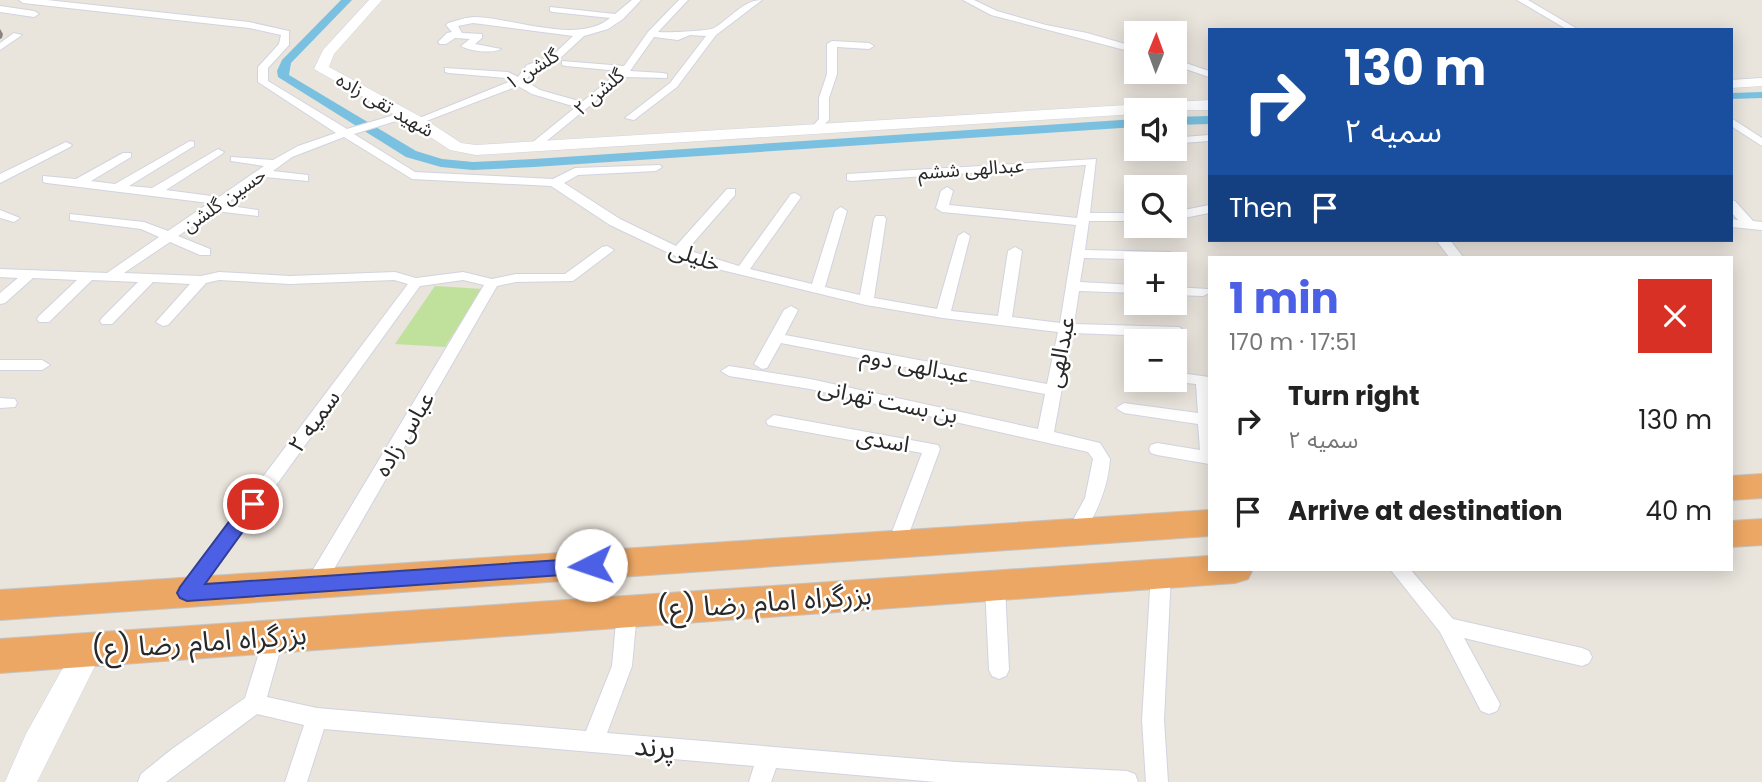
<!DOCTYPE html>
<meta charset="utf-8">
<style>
body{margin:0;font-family:Poppins,"Noto Sans Arabic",sans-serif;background:#f6f6f6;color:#222;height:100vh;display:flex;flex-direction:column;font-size:26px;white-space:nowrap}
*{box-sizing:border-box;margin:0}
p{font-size:23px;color:#767676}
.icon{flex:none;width:38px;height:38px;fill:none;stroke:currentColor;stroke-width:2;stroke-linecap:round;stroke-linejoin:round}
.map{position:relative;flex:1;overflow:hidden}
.side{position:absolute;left:1208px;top:256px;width:525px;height:315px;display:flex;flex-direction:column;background:#fff;border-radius:0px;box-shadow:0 4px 18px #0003}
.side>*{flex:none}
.banner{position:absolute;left:1208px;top:28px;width:525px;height:214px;border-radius:0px;box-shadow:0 4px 18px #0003;background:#1a4fa0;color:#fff;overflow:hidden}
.needle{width:46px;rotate:1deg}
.buttons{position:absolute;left:1124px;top:21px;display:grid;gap:14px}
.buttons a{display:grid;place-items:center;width:63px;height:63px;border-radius:0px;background:#fff;box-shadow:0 4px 18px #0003;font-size:35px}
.pin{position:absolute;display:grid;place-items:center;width:60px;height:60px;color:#fff;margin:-30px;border:4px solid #fff;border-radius:50%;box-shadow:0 2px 7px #0007}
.me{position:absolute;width:77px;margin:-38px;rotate:266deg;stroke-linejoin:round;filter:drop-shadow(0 0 5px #0008)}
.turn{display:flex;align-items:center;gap:24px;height:147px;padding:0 21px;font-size:32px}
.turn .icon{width:91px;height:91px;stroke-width:2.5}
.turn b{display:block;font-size:49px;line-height:60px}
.then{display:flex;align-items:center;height:66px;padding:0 21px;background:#0003;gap:14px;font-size:26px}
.round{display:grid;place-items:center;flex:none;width:74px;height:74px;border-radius:0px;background:#f6f6f6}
.headline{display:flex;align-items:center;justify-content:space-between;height:119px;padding:0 21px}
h1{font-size:42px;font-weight:700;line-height:52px;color:#4c60e6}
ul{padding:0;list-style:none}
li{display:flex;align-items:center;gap:21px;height:91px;padding:0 21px}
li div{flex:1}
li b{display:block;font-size:26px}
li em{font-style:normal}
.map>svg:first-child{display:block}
.pitch{fill:#bfe19b}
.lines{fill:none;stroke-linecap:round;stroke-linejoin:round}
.canal{fill:#79c0e1;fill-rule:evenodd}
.street-casing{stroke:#d1d3e0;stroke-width:2}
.secondary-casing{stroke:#d1d3e0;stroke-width:1}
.highway-casing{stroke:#c3c3c3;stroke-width:2}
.street{fill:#fff;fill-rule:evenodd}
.secondary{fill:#fff;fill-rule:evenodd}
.highway{fill:#eca764;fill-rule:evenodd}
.shaded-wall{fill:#888580}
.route{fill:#4c60e6;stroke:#313e96;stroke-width:2}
.labels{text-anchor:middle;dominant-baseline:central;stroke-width:5;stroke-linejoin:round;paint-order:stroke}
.far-street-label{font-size:19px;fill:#292929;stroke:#fff}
.street-label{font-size:23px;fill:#292929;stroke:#fff}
.near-street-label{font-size:28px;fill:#292929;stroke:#fff}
</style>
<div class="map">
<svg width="1762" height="782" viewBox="0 0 1762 782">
<rect width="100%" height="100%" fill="#e9e4dc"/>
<path class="pitch" d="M435,286L482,289L445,347L395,344Z"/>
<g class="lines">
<path class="canal" d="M341,0H352L291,63L289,75L416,151L442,159L473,162L534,159L1136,119V127L534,167L473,170L441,167L406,157L278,77L277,71L282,60Z
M1762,92V98L1731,99V93Z
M1209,116V124L1174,125V117Z"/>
<defs>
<path id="street" d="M19,0H47L249,22L289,31V45L268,68V81L347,129L401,113H409V117L354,134L415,172L553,179L575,168L660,165L662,167L656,171L578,175L564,183L620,219L676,246L727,189H735V195L687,250L739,266L791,194L795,193L801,197L750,269L812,284L835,211L841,207L847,211L825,287L860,295L874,219L876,216H884L886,219L874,298L937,309L958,236L964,232L970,236L951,311L998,316L1008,251L1015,247L1022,251L1012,317L1060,323L1076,225L942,212L936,208L941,191L947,187L953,191L949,205L1077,218L1086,165L851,181L847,180V174L1096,159L1090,213H1136V221H1089L1085,250L1170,252L1177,256L1170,260L1084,258L1080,282L1136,285V293L1079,291L1074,324L1179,327L1186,332L1179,337L1072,333L1054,432L1100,443L1110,459C1108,488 1097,513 1081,538L1075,540L1069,538L1066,533L1085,498L1093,459L1088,452L810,389L729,376L721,371L729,366L810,379L1038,429L1045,394L781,343L767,368L762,369L754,364L784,310L791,306L798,310L785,335L1047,384L1058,332L943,318L866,305L705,266L673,255L610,225L551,186L412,179L344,137L292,157L273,171L308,175V181L264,177L224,205L258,210V216L215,211L178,236L210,249V255H200L170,242L124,273L201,276L219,272L290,276L395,272L416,278L463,272L492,279L516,274H565L602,247L607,246L614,250L573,281L516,282L497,286L322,590L315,592L308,590L305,584L308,578L484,285L463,280L420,286L194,599L187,601L180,599L177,593L180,587L408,284L394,280L290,284L219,280L206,283L168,325L163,326L156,322L190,284L153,282L112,324H102L100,321L102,318L138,282L92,280L49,322H39L37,319L39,316L77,280L33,278L5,303L0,304V293L18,278L0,277V269L107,273L159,237L141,229L70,220V214L144,222L168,231L209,203L47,183L43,182V176L76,179L123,153H131V157L91,181L115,184L190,141L194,142V146L129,186L152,188L218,149L224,152L222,154L166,190L219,197L264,166L231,161V157L273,160L298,146L336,133L258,82V67L279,44L281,35L249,28L23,3Z
M632,0H641L623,19L608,29L584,36L557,61L535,69L525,81L540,90L582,102L620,71L566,66L562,65V61L624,66L648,32L679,0H688L658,32C666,33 709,31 714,28C730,19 743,0 762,0L716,35L677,87L634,120L625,118L670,83L706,36L690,35L678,40L654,37L630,71L663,73L667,74V78L625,77L538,148L528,146L576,107L532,94L518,86L421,123L412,121L511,81L506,78L449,73L445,72V68L508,72L518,77L527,65L551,57L573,36L473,23L458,26L462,33L482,34V38L475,44L501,49C492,54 470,51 461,46L470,39L455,38L446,44H440L438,42L447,33L452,32L446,25L448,23C456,21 466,17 475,17C514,18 578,45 610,18L553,12L550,11V7L615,14Z
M963,0H974L997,11L1046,25L1087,33L1136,47V53L991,15Z
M1517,0H1528L1579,30H1568Z
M0,6L34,11L39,14L34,17L0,12Z
M14,33L22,35L0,50V43Z
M832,41L869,43L874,46L869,49L837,47V74L829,98V120L816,132L810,129L819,119V98L827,74V44Z
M1174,59L1209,71V77L1174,65Z
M1731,118L1762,138V146L1731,126Z
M1209,135V141L1183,143L1177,140L1183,137Z
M66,142L72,145L70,147L0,183V174Z
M1731,200L1735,201L1753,221L1762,222V230L1731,227V219L1738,220L1731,212Z
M1209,205V213L1174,220V212Z
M0,210L20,218L14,222L0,218Z
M1436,240H1450L1463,257H1449Z
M1174,287L1208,289L1209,293L1203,296L1174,295Z
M0,360H42L50,365L42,370H0Z
M1133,368L1136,369V379L1128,377L1125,373Z
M1174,372L1209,377V464L1157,455L1151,453L1149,449L1151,445L1157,443L1200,450L1198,424L1124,413L1116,408L1124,403L1198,413L1196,384L1169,381L1174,380Z
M0,398L15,399L17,403L15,407L0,408Z
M774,415L938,445L940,449L903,550L896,552L889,550L887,545L922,453L768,425L766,421Z
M1161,566L1168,569L1171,574L1164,720L1168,782H1146L1142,720L1151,574L1154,569Z
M1390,569H1410L1453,619L1582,648L1589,651L1592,657L1589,663L1582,666L1464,638L1500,704L1497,711L1489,714L1481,711L1440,632Z
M995,578L1002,580L1005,586L1009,670L1006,676L999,679L992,676L989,670L985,586L988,580Z
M627,604L634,606L637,612L632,666L607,733L956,762L1127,771L1135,774L1138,782H936L776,768L771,782H749L754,766L324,729L307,782H285L304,725L257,714L166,782H138L141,774L172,749L245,698L264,637L267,631L274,628L281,631L284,637L267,697L317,708L586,731L612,666L617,612L620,606Z"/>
<path id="secondary" d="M369,0H382L334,54L329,67L423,118L461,143L476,145L1209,100V110H1136V114L476,155L450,150L411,124L314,69L323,50Z
M1762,78V86L1731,88V80Z
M88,637L98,641L103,650L37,782H5L26,734L78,641Z"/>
<path id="highway" d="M1762,474V498L1731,500V476Z
M1209,510V536L0,620V590Z
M1762,519V545L1731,547V521Z
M1209,556V569H1253L1248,579L1235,583L0,673V639Z"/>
</defs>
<use href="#street" class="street-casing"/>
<use href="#secondary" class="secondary-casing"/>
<use href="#highway" class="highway-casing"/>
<use href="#street" class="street"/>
<use href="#secondary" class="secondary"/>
<use href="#highway" class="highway"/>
</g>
<path class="shaded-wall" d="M0,29L3,34L2,38L0,39Z"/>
<path class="route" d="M253,497L259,499L262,504L259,509L205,584L591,558L598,560L601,565L598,571L591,573L187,601L180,598L177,593L180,587L246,499Z"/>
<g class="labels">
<g class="far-street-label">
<text transform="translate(532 69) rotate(-32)">گلشن ۱</text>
<text transform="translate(599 92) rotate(-41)">گلشن ۲</text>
<text transform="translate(385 105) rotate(30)">شهید تقی زاده</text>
<text transform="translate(971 169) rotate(-4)">عبدالهی ششم</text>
<text transform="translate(224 200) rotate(-35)">حسین گلشن</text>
</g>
<g class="street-label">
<text transform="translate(695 256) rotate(19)">خلیلی</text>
<text transform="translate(1060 352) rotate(-79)">عبدالهی</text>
<text transform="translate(915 365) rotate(11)">عبدالهی دوم</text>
<text transform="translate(888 401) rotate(12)">بن بست تهرانی</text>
<text transform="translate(314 421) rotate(-54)">سمیه ۲</text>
<text transform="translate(404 434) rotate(-59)">عباس زاده</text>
<text transform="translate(883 440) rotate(10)">اسدی</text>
</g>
<g class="near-street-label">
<text transform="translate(764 602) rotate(-4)">بزرگراه امام رضا (ع)</text>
<text transform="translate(199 642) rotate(-4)">بزرگراه امام رضا (ع)</text>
<text transform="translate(655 747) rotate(5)">پرند</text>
</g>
</g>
</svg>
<div class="buttons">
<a><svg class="needle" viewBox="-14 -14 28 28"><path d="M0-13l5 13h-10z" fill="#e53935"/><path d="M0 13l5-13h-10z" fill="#767676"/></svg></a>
<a><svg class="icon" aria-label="sound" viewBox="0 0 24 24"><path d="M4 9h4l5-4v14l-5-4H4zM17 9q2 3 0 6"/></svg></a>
<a><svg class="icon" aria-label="search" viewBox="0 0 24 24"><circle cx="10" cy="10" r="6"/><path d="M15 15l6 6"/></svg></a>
<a>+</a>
<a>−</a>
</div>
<div class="pin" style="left:253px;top:504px;background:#d93025"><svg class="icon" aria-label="arrive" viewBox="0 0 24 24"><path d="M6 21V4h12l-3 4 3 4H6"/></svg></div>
<svg class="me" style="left:591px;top:565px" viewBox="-20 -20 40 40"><circle r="19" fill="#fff"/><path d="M0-13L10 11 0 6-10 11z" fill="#4c60e6"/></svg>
<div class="banner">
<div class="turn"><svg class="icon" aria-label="right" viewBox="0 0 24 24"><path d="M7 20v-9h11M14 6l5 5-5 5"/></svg><div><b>130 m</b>سمیه ۲</div></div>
<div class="then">Then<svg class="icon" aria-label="arrive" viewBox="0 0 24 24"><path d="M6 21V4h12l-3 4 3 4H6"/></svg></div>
</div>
<section class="side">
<div class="headline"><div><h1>1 min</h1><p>170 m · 17:51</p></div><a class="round" style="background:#d93025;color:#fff"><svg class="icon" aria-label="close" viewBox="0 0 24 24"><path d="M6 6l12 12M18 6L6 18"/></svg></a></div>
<ul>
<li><svg class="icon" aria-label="right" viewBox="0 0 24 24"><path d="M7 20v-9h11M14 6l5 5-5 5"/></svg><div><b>Turn right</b><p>سمیه ۲</p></div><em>130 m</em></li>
<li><svg class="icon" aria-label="arrive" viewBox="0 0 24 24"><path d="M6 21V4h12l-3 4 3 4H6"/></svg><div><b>Arrive at destination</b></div><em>40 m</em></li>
</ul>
</section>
</div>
